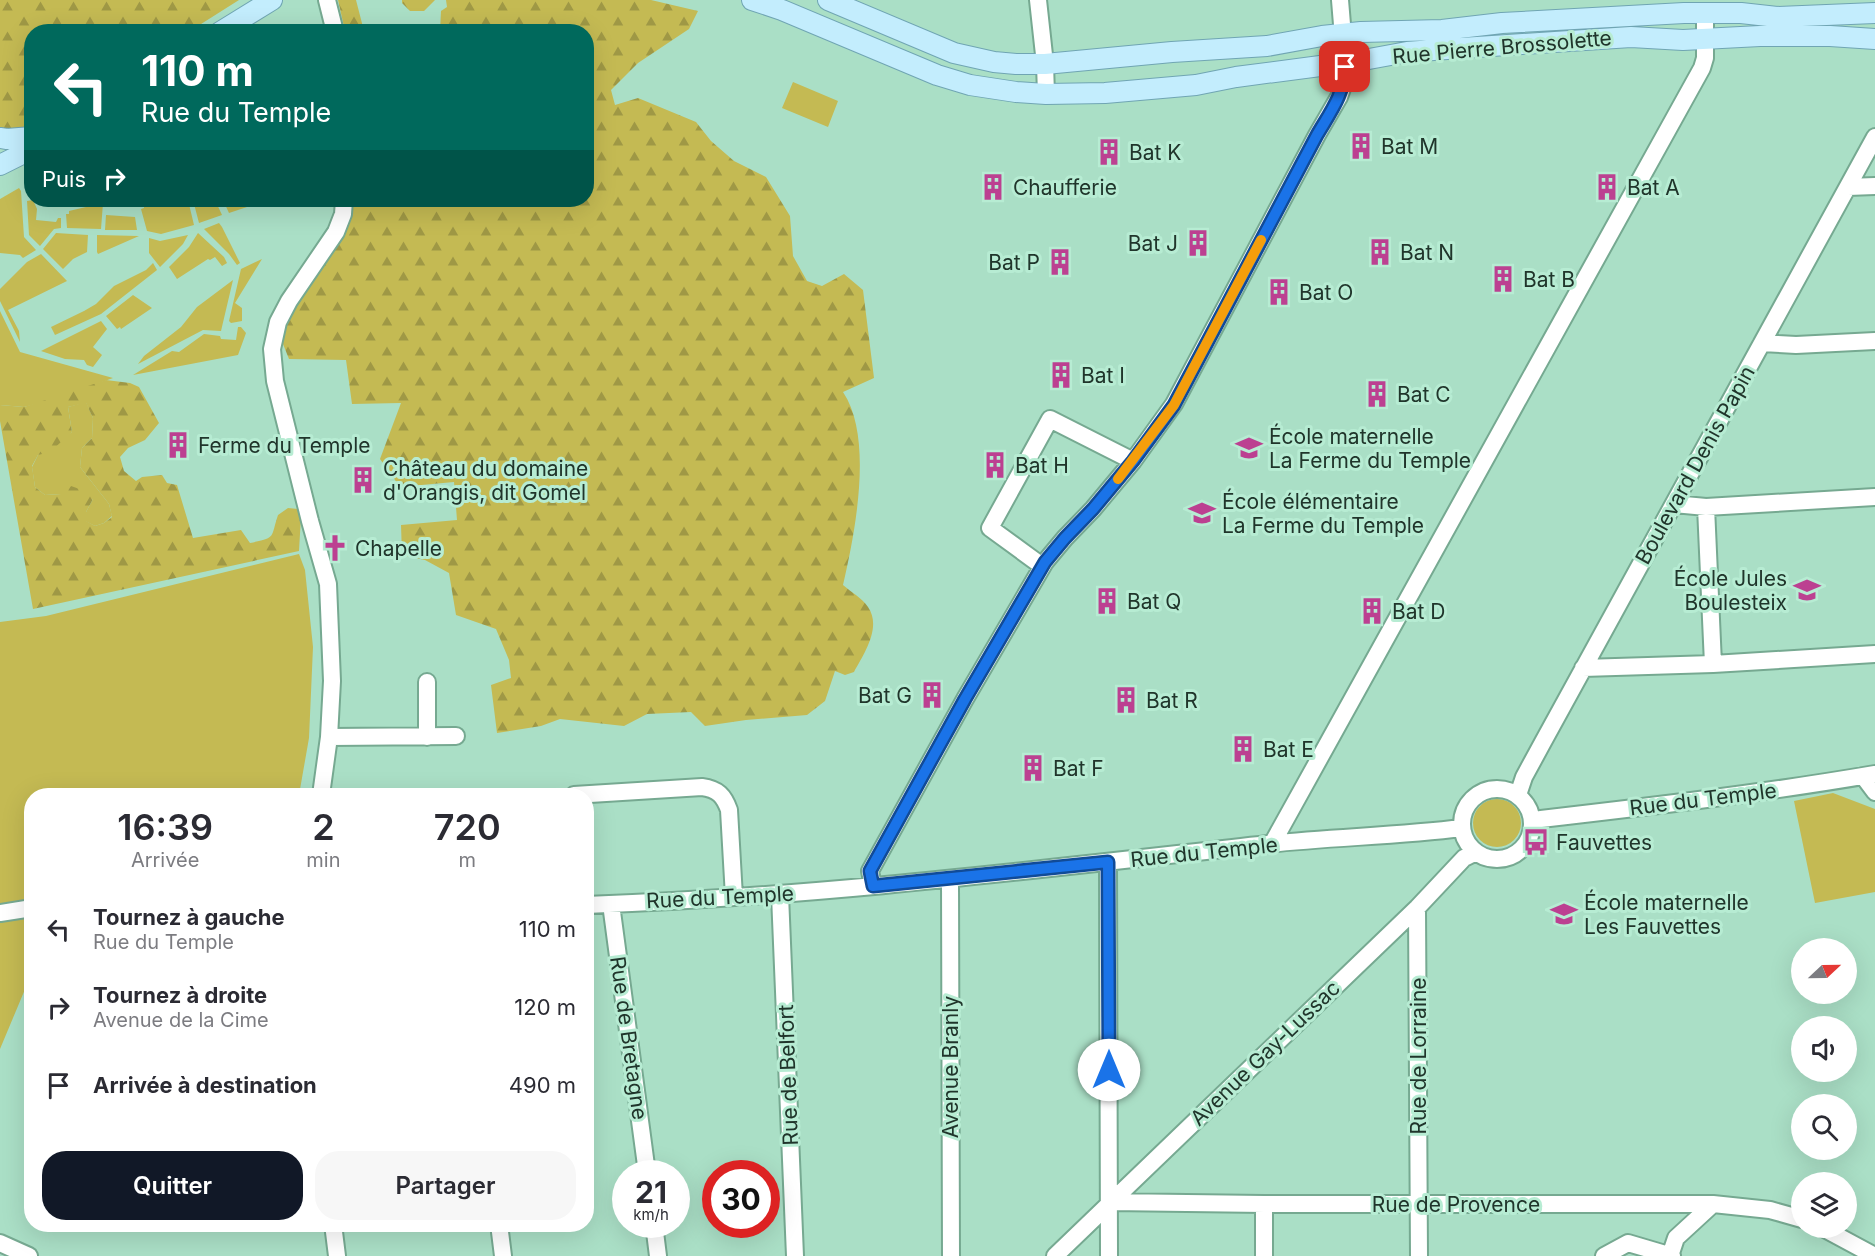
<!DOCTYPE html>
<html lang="fr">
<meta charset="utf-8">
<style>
body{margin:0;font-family:Inter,sans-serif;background:#f7f7f7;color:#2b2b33;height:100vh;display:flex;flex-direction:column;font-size:22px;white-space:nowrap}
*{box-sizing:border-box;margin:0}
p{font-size:20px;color:#7c7c81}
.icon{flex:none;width:33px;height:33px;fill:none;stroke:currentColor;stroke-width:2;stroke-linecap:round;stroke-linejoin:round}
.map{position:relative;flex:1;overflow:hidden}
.drawer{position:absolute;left:24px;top:788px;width:570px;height:444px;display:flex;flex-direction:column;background:#fff;border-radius:24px;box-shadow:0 6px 24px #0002}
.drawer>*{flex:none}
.guide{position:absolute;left:24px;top:24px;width:570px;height:183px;border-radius:24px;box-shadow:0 6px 24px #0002;background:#00695c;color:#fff;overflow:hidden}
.needle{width:39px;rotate:68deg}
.controls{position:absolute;left:1791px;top:938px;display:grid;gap:12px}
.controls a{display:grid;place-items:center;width:66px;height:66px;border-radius:50%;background:#fff;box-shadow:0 6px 24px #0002;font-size:30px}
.speed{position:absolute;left:612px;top:1160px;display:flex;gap:12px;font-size:30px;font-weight:700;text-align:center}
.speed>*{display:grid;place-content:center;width:78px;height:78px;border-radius:50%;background:#fff;box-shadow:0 6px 24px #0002;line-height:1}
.speed small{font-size:15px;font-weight:400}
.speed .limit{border:9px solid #d22;background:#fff;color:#111}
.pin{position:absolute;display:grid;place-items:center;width:51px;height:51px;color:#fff;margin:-26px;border-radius:12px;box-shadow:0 3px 9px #0006}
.me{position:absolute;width:66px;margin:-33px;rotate:0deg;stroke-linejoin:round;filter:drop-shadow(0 0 4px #0008)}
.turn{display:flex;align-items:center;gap:21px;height:126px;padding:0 18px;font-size:27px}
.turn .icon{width:78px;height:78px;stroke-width:2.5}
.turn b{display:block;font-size:42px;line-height:51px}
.then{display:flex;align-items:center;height:57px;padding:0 18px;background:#0003;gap:12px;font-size:22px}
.eta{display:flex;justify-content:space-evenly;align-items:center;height:102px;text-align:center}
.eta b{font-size:36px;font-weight:600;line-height:42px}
.primary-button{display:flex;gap:12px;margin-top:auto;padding:12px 18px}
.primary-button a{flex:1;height:69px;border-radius:24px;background:#111827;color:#fff;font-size:24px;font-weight:600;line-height:69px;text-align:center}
.primary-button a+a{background:#f7f7f7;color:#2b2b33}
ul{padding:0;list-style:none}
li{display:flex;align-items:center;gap:18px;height:78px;padding:0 18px}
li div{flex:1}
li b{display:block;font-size:22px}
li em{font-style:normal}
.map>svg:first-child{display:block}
.grass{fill:#c4ba53}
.forest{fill:url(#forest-firs);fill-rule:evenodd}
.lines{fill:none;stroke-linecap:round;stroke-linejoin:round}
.minor-casing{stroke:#76a991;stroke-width:20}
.major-casing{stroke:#70a5b3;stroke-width:22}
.minor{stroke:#fff;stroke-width:16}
.major{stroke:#c3edfd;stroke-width:20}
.route-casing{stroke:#114b97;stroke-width:15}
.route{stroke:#1a73e8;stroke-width:10}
.slow{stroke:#f59e0b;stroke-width:10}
.labels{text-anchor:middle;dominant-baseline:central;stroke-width:6;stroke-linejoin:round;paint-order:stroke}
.street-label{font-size:21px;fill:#20352b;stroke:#b7ecd3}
.poi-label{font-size:21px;fill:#20352b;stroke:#b7ecd3;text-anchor:start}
</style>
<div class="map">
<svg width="1875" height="1256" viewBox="0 0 1875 1256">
<defs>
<pattern id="forest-firs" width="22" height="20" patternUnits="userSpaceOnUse" patternTransform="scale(1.5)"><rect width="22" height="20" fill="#c4ba53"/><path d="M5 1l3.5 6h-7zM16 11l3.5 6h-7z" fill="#9f9845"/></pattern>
</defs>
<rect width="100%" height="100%" fill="#aadfc6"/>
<path class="grass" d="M793,82L838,101L828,127L782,108Z
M19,188L21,191L24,237L36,250L23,258L20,255L0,253V199Z
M33,200L37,209L36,220L56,222L58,218H61V228L54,229L40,246L29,235L27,201Z
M165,200H188L194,225L161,234L147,231L141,209L144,208V204Z
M193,200H215L222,215L199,223Z
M223,200H248L250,206L229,213Z
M103,203L101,229L67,228L66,214H69V211Z
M106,215L135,217L137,230H105Z
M219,223L222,227L240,263L237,265L229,254L204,229Z
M56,233L88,235L87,252L73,259L63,269L43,249Z
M198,233L224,257L227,263L222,266L215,257L210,260L208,259L177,279L169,267L189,247Z
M97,235L139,236L98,254L97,252Z
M188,235L183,244L160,267L149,253V238L160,241Z
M41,254L67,281L8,310L19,331L20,342L0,301V289L27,262Z
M262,259L235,303L242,308V321L231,323L229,321L241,269Z
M153,263L157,270L101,314L55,335L51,327L84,311L96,304L114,286L146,270Z
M233,280L221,331L203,330L138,364L144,356L181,327L197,307Z
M133,295L152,308L121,329L120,327L117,329L106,316Z
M0,311L20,352L113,378L52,400L24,407L0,405Z
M101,321L107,329L93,347L102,355L93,367L87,365L84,360L65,359L41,351Z
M238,327H241L246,333L238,355L133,375L172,351L179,352L204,334L220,336L221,339L236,340Z
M86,402L93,418L92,438L82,448L80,467L109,504L112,516L104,523L95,526L85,521L86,512L93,499L61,494L45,495L35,487L32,467L38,455L72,432L68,407Z
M299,554L305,570L313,647L309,738L299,795H32L31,975L0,1049V622L46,616Z
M1833,793L1875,809V892L1815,903L1794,801Z
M1473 823a24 24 0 1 1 48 0a24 24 0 1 1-48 0Z"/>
<path class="forest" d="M0,0H239L190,31L32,32L31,127L13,132L0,130Z
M338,0H356L364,31H345Z
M402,0H435L424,11H410L402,3Z
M446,0H651L698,11L689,29L638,63L611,90L615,105L638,98L696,122L711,141L734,161L766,177L790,216L793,256L807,281L822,286L844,274L863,290L874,378L843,392C874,438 855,533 843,585C851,592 862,598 868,607C882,627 864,654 854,672L845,675L835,671L825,701L807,715L746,720L705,726L691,712L647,714L624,726L560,719L541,726L497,733L491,685L511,678L509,660L496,629L456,615L449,573L425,560L402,555L401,525L457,520L454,482L400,487L380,459L401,403L352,404L346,360L289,359L281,339C284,329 286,317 292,308C313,271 351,246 353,200H586V32L440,31L441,11L447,7Z
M106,380L130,383L139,387L159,423L145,440L128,448L120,457L124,471L136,481L142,477L162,475L167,483L177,485L193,538L241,530L250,543C277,537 270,539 278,515L288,508L298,509L301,517L299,551L33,609L0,421V405L24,407ZM86,403L93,418L92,438L82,448L80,467L109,504L112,517L104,523L95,526L86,521V512L93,499L88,492L71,486L61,494L45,495L35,487L32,466L38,455L50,452L72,432L68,407Z"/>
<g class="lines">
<defs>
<path id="minor" d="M327,0L335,32
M1038,0L1045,64L1046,94
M1848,187L1875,186
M1762,343L1796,345L1875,341
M1674,504L1706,507L1875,497
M1706,507L1713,664
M1042,566L990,528L1050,419L1133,461
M1583,668L1713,664L1875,654
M329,737L456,736
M427,737V682
M1863,776L1875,792
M1462 824a35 35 0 1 1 70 0a35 35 0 1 1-70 0Z
M321,795L329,737L332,681L328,584L310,521L275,381L272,349L278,322L289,301L336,232L343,214L344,200
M574,795L702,787C718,789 724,796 729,810L734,897
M1518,795L1524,777L1543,742L1875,137
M1532,824L1541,819C1653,806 1764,793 1875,774
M1272,844L1702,68L1705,58V13
M1108,863L1109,1256
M950,879L951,1256
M873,886L870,871L965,699L1045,562L1065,538L1093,509L1133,461L1174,404L1317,135L1339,97L1344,83L1345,61L1340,0
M780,895L795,1256
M611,904L647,1173
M586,905C815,897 1041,869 1268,844C1333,837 1398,836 1462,828
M1417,908L1419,1256
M0,913L32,908
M1110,1202L1264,1204H1713L1770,1210L1802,1219
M1264,1204V1256
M333,1224L337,1256
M499,1224L503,1256
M654,1224L658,1256
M1821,1227L1875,1256
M0,1243L29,1256
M1055,1256L1417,908L1464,858L1476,852
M1604,1256L1628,1243L1672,1256
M1670,1256L1676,1238L1713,1204"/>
<path id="major" d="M752,0L782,10L937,75L970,85L1016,92L1046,94L1105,93L1196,85L1236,77L1358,61L1407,52L1447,49L1631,37L1683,40L1760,36H1830L1875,39
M828,0L954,53L994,62L1016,64H1045L1172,52L1267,46L1322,36L1361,32L1442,30L1502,23L1684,13H1741L1777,17L1875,13
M220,32L272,0
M0,138L7,139L32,137
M0,165L32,149"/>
</defs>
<use href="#minor" class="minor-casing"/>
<use href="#major" class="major-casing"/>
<use href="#minor" class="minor"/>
<use href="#major" class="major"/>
</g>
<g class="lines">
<defs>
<path id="route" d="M1109,1070L1108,862L873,886L870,871L965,699L1045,562L1065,538L1093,509L1133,461L1174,405L1317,135C1331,111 1344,95 1345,67"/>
</defs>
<use href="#route" class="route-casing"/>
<use href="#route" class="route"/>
<path class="slow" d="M1118,479L1174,405L1261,240"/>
</g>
<defs>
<symbol id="building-bare" viewBox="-9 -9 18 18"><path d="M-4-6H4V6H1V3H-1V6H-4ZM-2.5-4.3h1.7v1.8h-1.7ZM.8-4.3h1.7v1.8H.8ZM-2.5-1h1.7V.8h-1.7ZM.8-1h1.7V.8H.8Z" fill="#bc4091" stroke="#b7ecd3" stroke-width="2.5" paint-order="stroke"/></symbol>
<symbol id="school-bare" viewBox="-9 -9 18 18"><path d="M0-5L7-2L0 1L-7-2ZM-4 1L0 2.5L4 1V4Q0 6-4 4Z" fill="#bc4091" stroke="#b7ecd3" stroke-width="2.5" paint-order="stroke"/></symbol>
<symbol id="church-bare" viewBox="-9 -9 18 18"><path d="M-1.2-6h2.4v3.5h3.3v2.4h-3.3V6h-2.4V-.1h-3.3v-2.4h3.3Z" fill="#bc4091" stroke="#b7ecd3" stroke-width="2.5" paint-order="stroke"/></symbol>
<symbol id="bus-bare" viewBox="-9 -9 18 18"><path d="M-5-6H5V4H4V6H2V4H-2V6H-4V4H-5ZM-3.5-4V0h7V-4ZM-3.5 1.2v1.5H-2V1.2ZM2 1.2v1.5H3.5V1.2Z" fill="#bc4091" stroke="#b7ecd3" stroke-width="2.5" paint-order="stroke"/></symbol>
</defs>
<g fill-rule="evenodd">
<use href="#building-bare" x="1342" y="127" width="38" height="38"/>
<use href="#building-bare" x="1090" y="133" width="38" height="38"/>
<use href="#building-bare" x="974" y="168" width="38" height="38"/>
<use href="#building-bare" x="1588" y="168" width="38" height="38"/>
<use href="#building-bare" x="1179" y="224" width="38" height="38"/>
<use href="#building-bare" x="1361" y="233" width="38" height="38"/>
<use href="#building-bare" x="1041" y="243" width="38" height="38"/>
<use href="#building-bare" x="1484" y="260" width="38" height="38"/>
<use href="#building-bare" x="1260" y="273" width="38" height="38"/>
<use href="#building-bare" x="1042" y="356" width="38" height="38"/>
<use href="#building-bare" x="1358" y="375" width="38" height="38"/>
<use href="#building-bare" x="159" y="426" width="38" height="38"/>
<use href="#school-bare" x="1230" y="429" width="38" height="38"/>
<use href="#building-bare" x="976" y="446" width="38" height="38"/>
<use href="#building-bare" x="344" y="461" width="38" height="38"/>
<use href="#school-bare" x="1183" y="494" width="38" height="38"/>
<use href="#church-bare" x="316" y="529" width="38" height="38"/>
<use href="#school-bare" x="1788" y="571" width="38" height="38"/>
<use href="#building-bare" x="1088" y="582" width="38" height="38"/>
<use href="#building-bare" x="1353" y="592" width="38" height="38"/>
<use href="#building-bare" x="913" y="676" width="38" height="38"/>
<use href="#building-bare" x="1107" y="681" width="38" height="38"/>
<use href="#building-bare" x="1224" y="730" width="38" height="38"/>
<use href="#building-bare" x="1014" y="749" width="38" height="38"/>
<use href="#bus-bare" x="1517" y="823" width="38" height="38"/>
<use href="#school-bare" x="1545" y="895" width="38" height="38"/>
</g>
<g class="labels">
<g class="street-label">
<text transform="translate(1502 47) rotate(-5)">Rue Pierre Brossolette</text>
<text transform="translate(1695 465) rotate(-61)">Boulevard Denis Papin</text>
<text transform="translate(1703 799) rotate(-7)">Rue du Temple</text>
<text transform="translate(1204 852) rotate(-6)">Rue du Temple</text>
<text transform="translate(720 897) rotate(-3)">Rue du Temple</text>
<text transform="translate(629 1038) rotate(82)">Rue de Bretagne</text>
<text transform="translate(1265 1053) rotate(-44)">Avenue Gay-Lussac</text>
<text transform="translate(1418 1056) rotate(-90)">Rue de Lorraine</text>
<text transform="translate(950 1067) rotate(-90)">Avenue Branly</text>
<text transform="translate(788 1075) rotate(-92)">Rue de Belfort</text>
<text x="1456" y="1204">Rue de Provence</text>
</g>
<g class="poi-label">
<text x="1381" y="146">Bat M</text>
<text x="1129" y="152">Bat K</text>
<text x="1013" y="187">Chaufferie</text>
<text x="1627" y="187">Bat A</text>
<text x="1178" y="243" text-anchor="end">Bat J</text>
<text x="1400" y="252">Bat N</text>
<text x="1040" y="262" text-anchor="end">Bat P</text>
<text x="1523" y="279">Bat B</text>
<text x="1299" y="292">Bat O</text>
<text x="1081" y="375">Bat I</text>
<text x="1397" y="394">Bat C</text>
<text x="1269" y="436">École maternelle<tspan x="1269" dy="24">La Ferme du Temple</tspan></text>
<text x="198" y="445">Ferme du Temple</text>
<text x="1015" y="465">Bat H</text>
<text x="383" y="468">Château du domaine<tspan x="383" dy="24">d'Orangis, dit Gomel</tspan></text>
<text x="1222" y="501">École élémentaire<tspan x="1222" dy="24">La Ferme du Temple</tspan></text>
<text x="355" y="548">Chapelle</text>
<text x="1787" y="578" text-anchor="end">École Jules<tspan x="1787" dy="24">Boulesteix</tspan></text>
<text x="1127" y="601">Bat Q</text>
<text x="1392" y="611">Bat D</text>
<text x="912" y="695" text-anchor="end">Bat G</text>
<text x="1146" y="700">Bat R</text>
<text x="1263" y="749">Bat E</text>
<text x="1053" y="768">Bat F</text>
<text x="1556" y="842">Fauvettes</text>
<text x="1584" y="902">École maternelle<tspan x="1584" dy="24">Les Fauvettes</tspan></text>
</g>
</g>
</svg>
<div class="controls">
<a><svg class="needle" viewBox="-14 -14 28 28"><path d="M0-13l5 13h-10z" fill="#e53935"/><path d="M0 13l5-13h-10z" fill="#7c7c81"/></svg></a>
<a><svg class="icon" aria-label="sound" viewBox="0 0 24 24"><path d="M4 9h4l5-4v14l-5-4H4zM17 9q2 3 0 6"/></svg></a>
<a><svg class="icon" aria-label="search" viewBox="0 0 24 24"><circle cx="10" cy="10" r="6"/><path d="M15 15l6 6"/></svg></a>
<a><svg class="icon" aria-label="layers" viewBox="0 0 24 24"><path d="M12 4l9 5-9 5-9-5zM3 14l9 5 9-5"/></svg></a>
</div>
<div class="speed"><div>21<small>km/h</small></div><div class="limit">30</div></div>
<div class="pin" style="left:1345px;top:67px;background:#d93025"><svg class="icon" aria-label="arrive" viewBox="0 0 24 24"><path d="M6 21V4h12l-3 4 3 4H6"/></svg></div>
<svg class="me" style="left:1109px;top:1070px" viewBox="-20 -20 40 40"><circle r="19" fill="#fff"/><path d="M0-13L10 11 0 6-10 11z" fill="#1a73e8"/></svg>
<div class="guide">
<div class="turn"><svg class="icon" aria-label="left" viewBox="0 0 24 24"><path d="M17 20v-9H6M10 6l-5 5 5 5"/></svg><div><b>110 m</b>Rue du Temple</div></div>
<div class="then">Puis<svg class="icon" aria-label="right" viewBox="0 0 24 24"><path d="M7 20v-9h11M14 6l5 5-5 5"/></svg></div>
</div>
<section class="drawer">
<div class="eta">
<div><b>16:39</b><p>Arrivée</p></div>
<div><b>2</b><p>min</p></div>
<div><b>720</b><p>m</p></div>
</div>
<ul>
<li><svg class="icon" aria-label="left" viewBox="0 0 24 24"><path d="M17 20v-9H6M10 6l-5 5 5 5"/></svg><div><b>Tournez à gauche</b><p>Rue du Temple</p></div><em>110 m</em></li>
<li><svg class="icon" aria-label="right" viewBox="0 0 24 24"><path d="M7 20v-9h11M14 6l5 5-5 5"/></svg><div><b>Tournez à droite</b><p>Avenue de la Cime</p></div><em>120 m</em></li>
<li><svg class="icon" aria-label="arrive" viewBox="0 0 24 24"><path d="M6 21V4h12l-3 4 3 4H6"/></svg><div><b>Arrivée à destination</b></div><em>490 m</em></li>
</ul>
<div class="primary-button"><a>Quitter</a><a>Partager</a></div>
</section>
</div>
